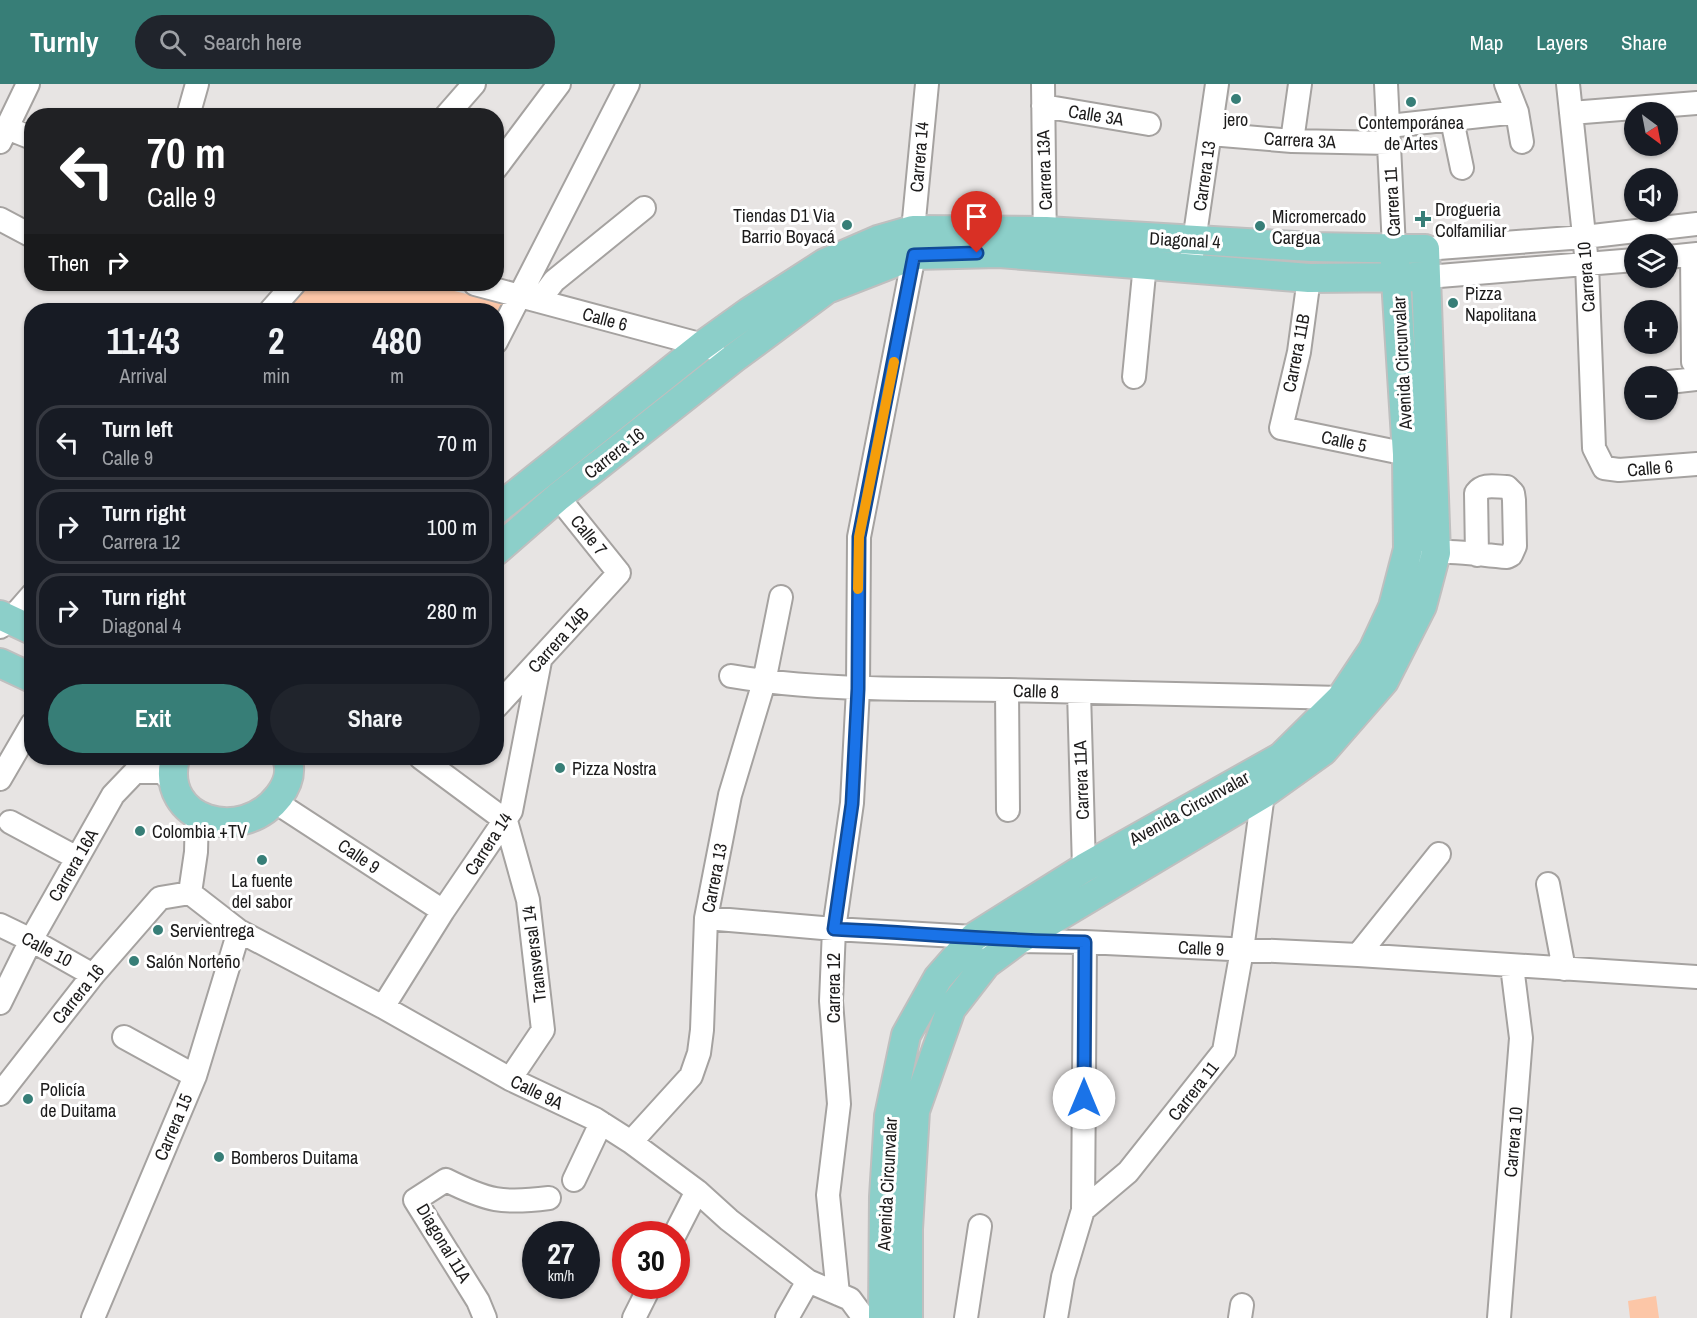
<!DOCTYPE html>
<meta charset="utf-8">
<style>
body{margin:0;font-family:"Archivo Narrow",sans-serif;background:#20242c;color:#f1f3f6;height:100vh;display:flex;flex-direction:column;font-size:22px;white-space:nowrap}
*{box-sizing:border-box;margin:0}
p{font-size:20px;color:#9ea1a6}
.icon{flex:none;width:33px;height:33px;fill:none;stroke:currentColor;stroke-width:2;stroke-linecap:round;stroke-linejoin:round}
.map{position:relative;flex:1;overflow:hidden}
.details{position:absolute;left:24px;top:219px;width:480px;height:462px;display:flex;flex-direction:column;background:#171b24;border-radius:24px;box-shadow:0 2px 4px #0004}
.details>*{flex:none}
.top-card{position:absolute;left:24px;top:24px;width:480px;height:183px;border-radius:24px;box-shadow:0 2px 4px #0004;background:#202124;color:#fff;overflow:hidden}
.needle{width:39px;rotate:148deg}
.controls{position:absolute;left:1624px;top:18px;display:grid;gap:12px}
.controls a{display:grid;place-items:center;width:54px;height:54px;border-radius:50%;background:#171b24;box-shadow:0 2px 4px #0004;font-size:30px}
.speed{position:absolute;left:522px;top:1137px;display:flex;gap:12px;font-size:30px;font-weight:700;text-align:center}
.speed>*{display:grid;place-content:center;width:78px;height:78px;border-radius:50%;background:#171b24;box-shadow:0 2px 4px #0004;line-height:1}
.speed small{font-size:15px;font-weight:400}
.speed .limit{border:9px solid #d22;background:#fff;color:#111}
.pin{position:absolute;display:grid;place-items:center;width:51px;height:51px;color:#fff;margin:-62px -26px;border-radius:50% 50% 50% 0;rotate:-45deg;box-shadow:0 0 6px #0007}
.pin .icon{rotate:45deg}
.me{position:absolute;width:66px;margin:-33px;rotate:0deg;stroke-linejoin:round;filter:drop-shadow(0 0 4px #0008)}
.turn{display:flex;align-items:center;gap:21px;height:126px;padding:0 24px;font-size:27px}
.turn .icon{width:78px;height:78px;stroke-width:2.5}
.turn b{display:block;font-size:42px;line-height:51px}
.then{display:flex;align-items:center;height:57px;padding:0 24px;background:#0003;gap:12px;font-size:22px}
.eta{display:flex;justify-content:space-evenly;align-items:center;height:102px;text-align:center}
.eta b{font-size:36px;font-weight:800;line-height:42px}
.button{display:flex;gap:12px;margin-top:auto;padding:12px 24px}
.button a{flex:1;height:69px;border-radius:36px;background:#377e77;color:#fff;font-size:24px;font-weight:800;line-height:69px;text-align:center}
.button a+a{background:#20242c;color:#f1f3f6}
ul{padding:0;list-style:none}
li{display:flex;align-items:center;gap:18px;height:75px;margin:0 12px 9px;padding:0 12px;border:3px solid #363941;border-radius:24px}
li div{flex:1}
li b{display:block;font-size:22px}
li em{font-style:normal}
header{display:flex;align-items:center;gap:36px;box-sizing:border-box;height:84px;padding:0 30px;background:#377e77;color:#fff}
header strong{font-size:28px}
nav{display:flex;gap:33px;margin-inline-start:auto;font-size:21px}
.search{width:420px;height:54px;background:#20242c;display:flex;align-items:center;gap:15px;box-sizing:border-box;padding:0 21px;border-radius:33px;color:#9ea1a6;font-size:22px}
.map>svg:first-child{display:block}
.green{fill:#fcc6a7}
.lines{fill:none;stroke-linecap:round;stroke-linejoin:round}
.minor-casing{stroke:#a5a2a0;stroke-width:26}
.major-casing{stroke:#bfbfbf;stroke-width:32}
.minor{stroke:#fff;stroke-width:22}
.major{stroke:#8ccfc9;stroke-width:28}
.route-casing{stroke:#114b97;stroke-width:15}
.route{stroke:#1a73e8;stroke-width:10}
.slow{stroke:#f59e0b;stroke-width:10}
.poi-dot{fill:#377e77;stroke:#fff;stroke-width:2}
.labels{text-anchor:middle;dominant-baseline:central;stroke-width:6;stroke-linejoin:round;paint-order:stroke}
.street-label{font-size:18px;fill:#1c1b1b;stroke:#fff}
.poi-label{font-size:18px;fill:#1c1b1b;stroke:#fff;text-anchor:start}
</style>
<header>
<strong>Turnly</strong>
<div class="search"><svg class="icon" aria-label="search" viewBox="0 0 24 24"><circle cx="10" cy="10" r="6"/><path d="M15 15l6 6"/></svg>Search here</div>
<nav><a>Map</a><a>Layers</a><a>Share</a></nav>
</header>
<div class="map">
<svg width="1697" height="1234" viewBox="0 0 1697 1234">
<rect width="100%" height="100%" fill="#e7e4e3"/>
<path class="green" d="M308,200H426L507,220L497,240L496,226H286Z
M1656,1212L1659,1234H1630L1628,1217Z"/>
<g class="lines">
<defs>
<path id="minor" d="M1043,0L1045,163
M1386,0L1394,164
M1506,0L1517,28L1522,58
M1568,0L1587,180L1594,364L1604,384L1619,386L1697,380
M1043,22L1149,40
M1571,29L1697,19
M188,32L197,0
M446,32L474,0
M1452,36L1462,84
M1389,42L1517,28
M7,44L32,54
M1210,50L1292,57L1389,59
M1292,57L1300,0
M0,58L28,0
M496,84L559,0
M0,135L32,152
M913,146L927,0
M1425,165L1584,153L1697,140
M1192,171L1217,0
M1692,171L1693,278
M1668,173L1697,170
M1427,193L1635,176
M1309,194L1299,268L1281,344L1407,370
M475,200L703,261L713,265
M539,217L554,197L644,124
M271,226L294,200
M496,258L628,0
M1134,293L1145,180
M1669,298L1697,295
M1422,467C1432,469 1440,468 1450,468C1469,468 1488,472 1507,473L1511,471L1515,462L1514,416L1513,409L1507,403C1495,403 1484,399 1476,409L1477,471
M0,543L11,535L32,511
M731,592C823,608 916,604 1008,606C1119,609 1230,612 1341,614
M1007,606L1008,726
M1079,608L1084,784
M496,623L619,489L558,413
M421,674L506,737
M0,695L32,640
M274,717L443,827
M506,737L528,816L543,946L510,995
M10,738L77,774
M1548,800L1564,885
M190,809L239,847L383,923L510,995L595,1035L631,1058L697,1107L729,1136L808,1197L850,1215L864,1234
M190,809L196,768L197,729
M706,834L834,845L974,853L1017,857L1085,858L1358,871L1697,893
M0,841L31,856L93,891
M1358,871L1439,770
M0,919L31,856L113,711L135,688H162L174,699
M383,923L443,827L511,727L540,577
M124,953L195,992
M0,1010L93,891L160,814L190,809
M631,1058L691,992L699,969L702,946L706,834L730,711L764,598L781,513
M574,1096L601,1039
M1083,1126L1085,858
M675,1150L697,1107
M838,1210L828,1111L839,1020L831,917L834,845L852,719L858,605L859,453L914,171
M93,1234L195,992L239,847
M485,1234L478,1217L415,1116L446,1096C488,1117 502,1120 549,1114
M634,1234L650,1202
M787,1234L808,1197
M966,1234L980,1142
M1056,1234L1063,1193L1083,1126L1128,1088L1224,967L1242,866L1263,710
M1240,1234L1242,1221
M1499,1234L1521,954L1512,882"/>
<path id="major" d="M496,426L703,261L749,228L825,179L878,156L913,146L1046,147L1311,163L1425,165L1436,469L1422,522L1384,597L1323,667L1263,710L1017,857L986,880L951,925L915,1027L908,1145V1234
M496,467L558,413L734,274L827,205L914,171L999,169L1309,194L1416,193
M0,531L32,546
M0,579L32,594
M175,674C159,737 242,761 279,712C288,700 292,688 287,674
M883,1234L884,1113L889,1032L906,951L938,894L974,853L1084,784L1281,673L1341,614L1373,566L1393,523L1408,465L1407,370L1394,164"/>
</defs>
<use href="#minor" class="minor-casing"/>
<use href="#major" class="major-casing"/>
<use href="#minor" class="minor"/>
<use href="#major" class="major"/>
</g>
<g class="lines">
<defs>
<path id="route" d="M977,169L914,171L859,453L858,605L852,720L834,845C918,849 1001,857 1085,858L1084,1014"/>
</defs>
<use href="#route" class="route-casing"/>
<use href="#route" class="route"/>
<path class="slow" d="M858,505L859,453L894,278"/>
</g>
<g class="poi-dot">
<circle cx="1236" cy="15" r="6"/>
<circle cx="1411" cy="18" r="6"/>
<path d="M1420 126h6v6h6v6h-6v6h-6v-6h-6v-6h6z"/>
<circle cx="847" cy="141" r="6"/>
<circle cx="1260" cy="142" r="6"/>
<circle cx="1453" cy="219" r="6"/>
<circle cx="560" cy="684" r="6"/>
<circle cx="140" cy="747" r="6"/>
<circle cx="262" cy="776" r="6"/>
<circle cx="158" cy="846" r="6"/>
<circle cx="134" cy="877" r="6"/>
<circle cx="28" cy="1015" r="6"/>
<circle cx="219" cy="1073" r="6"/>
</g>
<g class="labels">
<g class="street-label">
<text transform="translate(1096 31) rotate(9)">Calle 3A</text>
<text transform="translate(1300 56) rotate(3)">Carrera 3A</text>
<text transform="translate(919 73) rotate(-85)">Carrera 14</text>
<text transform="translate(1044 86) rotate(-92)">Carrera 13A</text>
<text transform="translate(1204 92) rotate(-82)">Carrera 13</text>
<text transform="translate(1392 118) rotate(-93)">Carrera 11</text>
<text transform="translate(1185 156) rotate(3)">Diagonal 4</text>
<text transform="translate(1586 193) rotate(-94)">Carrera 10</text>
<text transform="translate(605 235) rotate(15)">Calle 6</text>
<text transform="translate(1296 269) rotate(-79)">Carrera 11B</text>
<text transform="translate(1402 279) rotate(-93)">Avenida Circunvalar</text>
<text transform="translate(1344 357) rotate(12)">Calle 5</text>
<text transform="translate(614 369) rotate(-38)">Carrera 16</text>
<text transform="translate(1650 384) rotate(-5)">Calle 6</text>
<text transform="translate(589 451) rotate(51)">Calle 7</text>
<text transform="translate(558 556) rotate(-48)">Carrera 14B</text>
<text transform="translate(1036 607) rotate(2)">Calle 8</text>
<text transform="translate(1081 696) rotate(-92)">Carrera 11A</text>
<text transform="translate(1189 724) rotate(-29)">Avenida Circunvalar</text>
<text transform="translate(488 760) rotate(-57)">Carrera 14</text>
<text transform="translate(359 772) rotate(34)">Calle 9</text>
<text transform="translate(73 781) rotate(-60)">Carrera 16A</text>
<text transform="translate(714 794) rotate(-79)">Carrera 13</text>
<text transform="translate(1201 864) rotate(3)">Calle 9</text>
<text transform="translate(47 865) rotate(28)">Calle 10</text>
<text transform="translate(534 870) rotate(-97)">Transversal 14</text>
<text transform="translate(833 904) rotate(-90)">Carrera 12</text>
<text transform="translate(78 910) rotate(-51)">Carrera 16</text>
<text transform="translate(1193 1007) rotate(-52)">Carrera 11</text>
<text transform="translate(537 1008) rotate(26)">Calle 9A</text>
<text transform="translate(173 1043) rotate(-67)">Carrera 15</text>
<text transform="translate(1513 1058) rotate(-85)">Carrera 10</text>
<text transform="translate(887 1100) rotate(-87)">Avenida Circunvalar</text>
<text transform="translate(444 1159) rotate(59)">Diagonal 11A</text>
</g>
<g class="poi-label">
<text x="1236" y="35" text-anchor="middle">jero</text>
<text x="1411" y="38" text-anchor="middle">Contemporánea<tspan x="1411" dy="21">de Artes</tspan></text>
<text x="1435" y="125">Drogueria<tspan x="1435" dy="21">Colfamiliar</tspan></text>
<text x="835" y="131" text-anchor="end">Tiendas D1 Via<tspan x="835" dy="21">Barrio Boyacá</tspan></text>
<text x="1272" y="132">Micromercado<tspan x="1272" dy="21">Cargua</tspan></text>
<text x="1465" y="209">Pizza<tspan x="1465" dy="21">Napolitana</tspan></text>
<text x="572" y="684">Pizza Nostra</text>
<text x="152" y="747">Colombia +TV</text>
<text x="262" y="796" text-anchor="middle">La fuente<tspan x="262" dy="21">del sabor</tspan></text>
<text x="170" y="846">Servientrega</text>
<text x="146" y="877">Salón Norteño</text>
<text x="40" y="1005">Policía<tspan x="40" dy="21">de Duitama</tspan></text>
<text x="231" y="1073">Bomberos Duitama</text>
</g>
</g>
</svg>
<div class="controls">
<a><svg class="needle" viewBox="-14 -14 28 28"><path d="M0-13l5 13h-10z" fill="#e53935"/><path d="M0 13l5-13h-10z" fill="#9ea1a6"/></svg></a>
<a><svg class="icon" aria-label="sound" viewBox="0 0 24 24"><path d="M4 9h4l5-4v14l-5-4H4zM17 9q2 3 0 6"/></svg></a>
<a><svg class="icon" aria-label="layers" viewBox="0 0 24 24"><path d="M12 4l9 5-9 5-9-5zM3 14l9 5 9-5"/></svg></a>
<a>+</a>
<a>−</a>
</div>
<div class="speed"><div>27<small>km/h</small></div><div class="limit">30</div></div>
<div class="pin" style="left:977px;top:169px;background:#d93025"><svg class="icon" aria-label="arrive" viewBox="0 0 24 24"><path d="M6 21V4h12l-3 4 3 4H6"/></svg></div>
<svg class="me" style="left:1084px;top:1014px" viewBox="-20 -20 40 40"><circle r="19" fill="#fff"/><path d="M0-13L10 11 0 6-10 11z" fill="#1a73e8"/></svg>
<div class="top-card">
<div class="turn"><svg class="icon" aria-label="left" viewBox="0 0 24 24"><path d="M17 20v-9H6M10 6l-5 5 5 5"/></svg><div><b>70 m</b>Calle 9</div></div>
<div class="then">Then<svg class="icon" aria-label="right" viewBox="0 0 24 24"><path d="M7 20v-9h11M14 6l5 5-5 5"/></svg></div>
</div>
<section class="details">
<div class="eta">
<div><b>11:43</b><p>Arrival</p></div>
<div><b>2</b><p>min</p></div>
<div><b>480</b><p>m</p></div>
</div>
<ul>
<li><svg class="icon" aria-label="left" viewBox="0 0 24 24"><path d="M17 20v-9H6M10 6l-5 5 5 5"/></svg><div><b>Turn left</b><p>Calle 9</p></div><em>70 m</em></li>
<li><svg class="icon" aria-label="right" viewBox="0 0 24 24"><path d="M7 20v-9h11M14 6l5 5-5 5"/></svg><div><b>Turn right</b><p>Carrera 12</p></div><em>100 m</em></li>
<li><svg class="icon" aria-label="right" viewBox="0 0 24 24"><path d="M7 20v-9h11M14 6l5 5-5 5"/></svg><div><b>Turn right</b><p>Diagonal 4</p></div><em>280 m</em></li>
</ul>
<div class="button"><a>Exit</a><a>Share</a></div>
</section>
</div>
